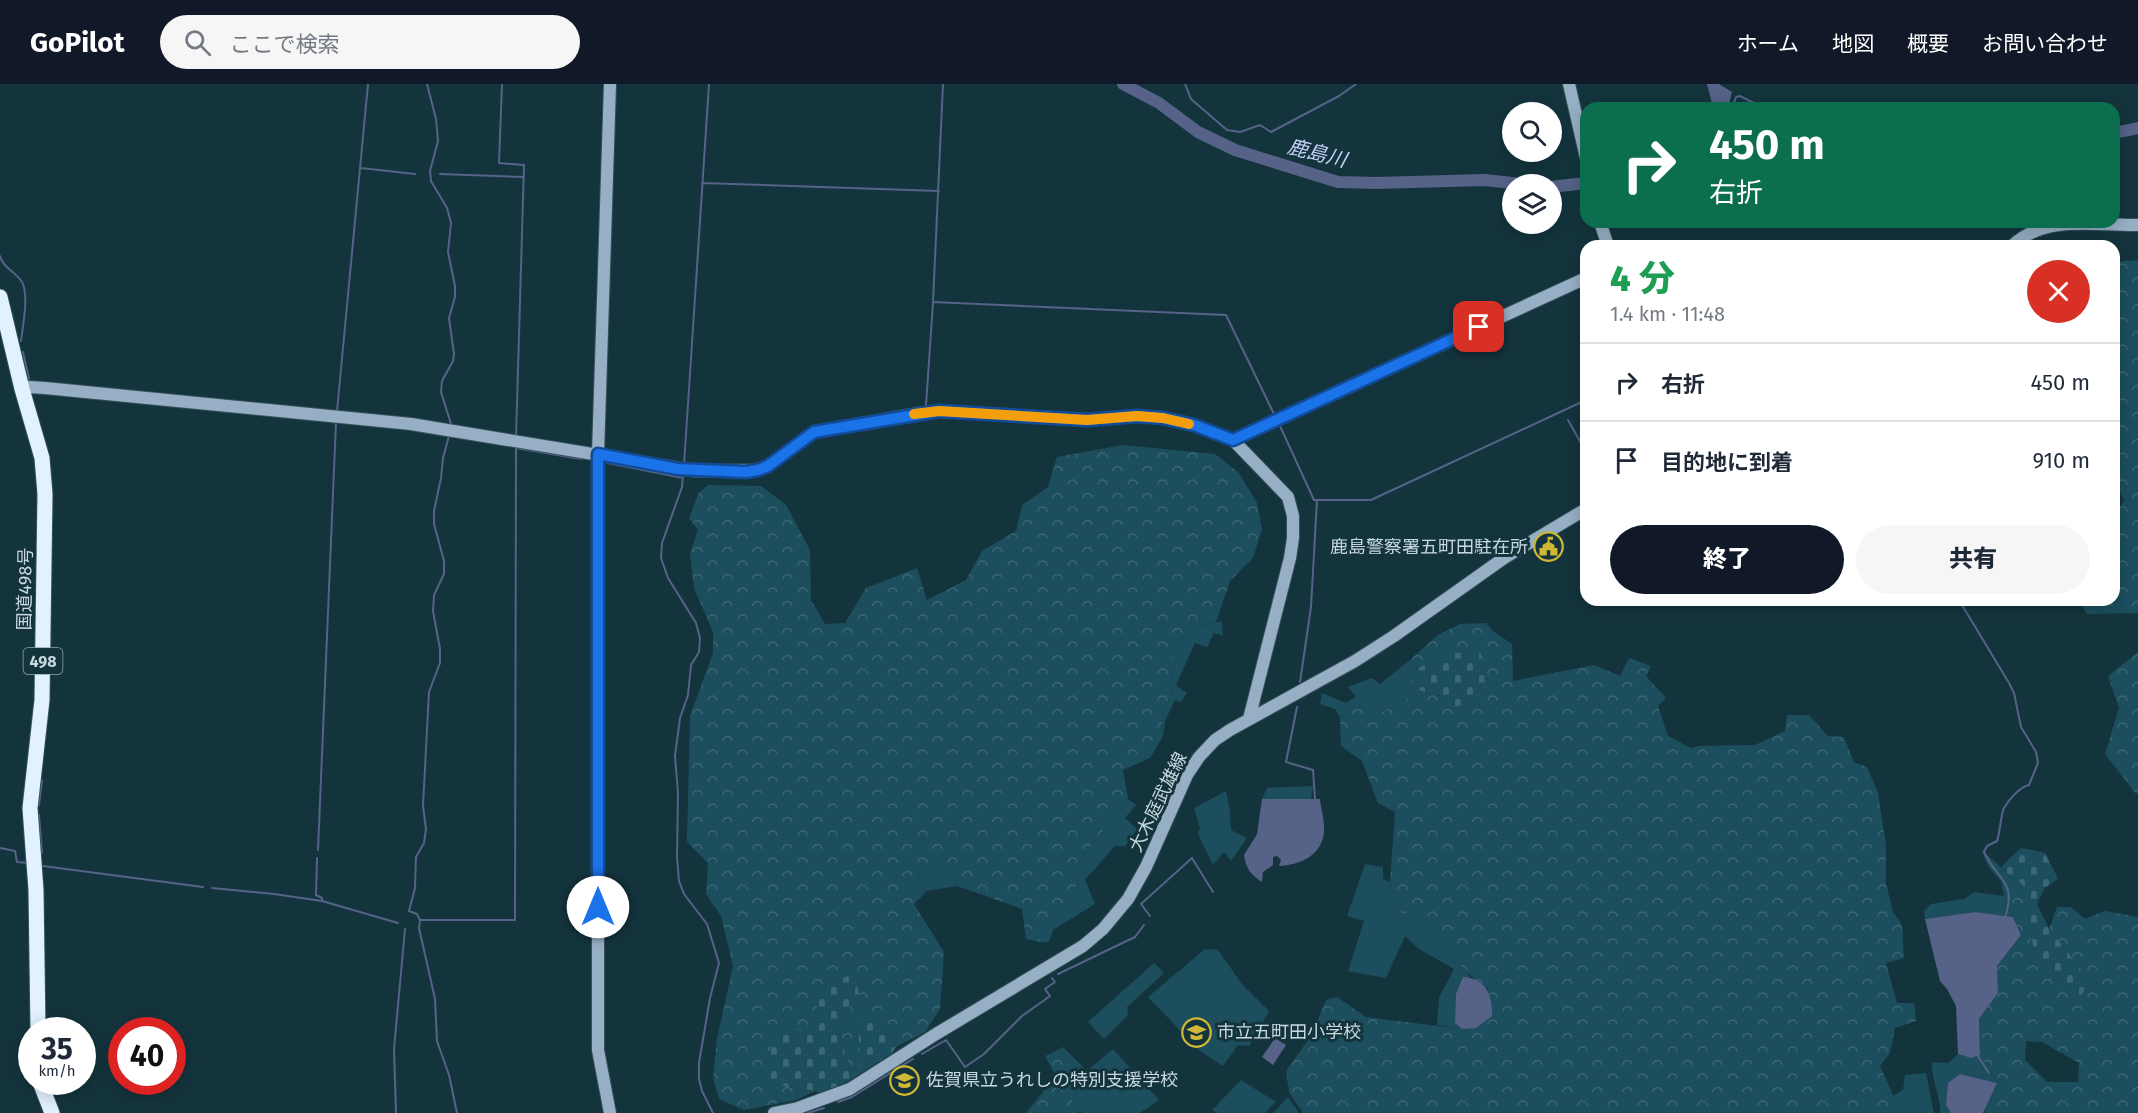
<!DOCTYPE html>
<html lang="ja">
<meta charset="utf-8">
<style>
body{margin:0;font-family:"Fira Sans","Noto Sans JP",sans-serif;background:#f6f6f7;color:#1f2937;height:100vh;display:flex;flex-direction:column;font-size:22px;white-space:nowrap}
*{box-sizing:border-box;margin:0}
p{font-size:20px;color:#747a83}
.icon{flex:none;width:33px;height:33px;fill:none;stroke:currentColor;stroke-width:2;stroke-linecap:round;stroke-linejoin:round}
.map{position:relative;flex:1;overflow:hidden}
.panel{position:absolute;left:1580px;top:156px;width:540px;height:366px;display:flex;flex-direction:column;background:#fff;border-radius:18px;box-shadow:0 3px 15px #0003}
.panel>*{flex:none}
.guide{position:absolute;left:1580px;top:18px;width:540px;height:126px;border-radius:18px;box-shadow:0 3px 15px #0003;background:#0b6e4f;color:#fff;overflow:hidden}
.buttons{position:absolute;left:1502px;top:18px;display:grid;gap:12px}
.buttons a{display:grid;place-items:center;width:60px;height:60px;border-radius:50%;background:#fff;box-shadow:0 3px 15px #0003;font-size:30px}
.speed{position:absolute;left:18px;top:933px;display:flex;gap:12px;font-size:30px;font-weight:700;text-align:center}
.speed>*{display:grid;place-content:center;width:78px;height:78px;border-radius:50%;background:#fff;box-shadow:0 3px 15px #0003;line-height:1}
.speed small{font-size:15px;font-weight:400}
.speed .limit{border:9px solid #d22;background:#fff;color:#111}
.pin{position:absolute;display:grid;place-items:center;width:51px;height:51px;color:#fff;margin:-26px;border-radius:12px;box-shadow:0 3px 9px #0006}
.me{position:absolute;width:66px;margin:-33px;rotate:0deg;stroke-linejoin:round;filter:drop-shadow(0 0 4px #0008)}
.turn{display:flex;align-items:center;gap:21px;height:126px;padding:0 30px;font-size:27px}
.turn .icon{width:78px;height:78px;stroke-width:2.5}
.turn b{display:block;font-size:42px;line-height:51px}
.round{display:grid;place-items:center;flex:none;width:63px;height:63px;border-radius:32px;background:#f6f6f7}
.summary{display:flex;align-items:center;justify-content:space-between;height:102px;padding:0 30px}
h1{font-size:36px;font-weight:800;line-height:45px;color:#1e9e55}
.button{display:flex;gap:12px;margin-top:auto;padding:12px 30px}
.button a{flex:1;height:69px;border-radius:36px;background:#111827;color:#fff;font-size:24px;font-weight:800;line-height:69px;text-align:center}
.button a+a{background:#f6f6f7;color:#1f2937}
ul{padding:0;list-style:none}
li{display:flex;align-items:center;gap:18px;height:78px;padding:0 30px;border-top:2px solid #e0e1e3}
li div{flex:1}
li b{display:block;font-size:22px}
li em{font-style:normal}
header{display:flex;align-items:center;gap:36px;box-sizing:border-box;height:84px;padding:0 30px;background:#111827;color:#fff}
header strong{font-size:28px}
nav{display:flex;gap:33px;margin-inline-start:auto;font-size:21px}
.search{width:420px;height:54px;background:#f6f6f7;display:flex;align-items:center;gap:15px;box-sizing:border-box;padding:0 21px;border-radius:33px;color:#747a83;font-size:22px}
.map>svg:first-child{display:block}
.green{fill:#1c4e5e}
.forest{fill:url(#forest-crowns);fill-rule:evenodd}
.cemetery{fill:url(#cemetery-stones)}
.water{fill:#566287}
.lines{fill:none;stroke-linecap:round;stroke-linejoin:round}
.stream{stroke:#566287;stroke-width:2}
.river{stroke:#566287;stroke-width:12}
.secondary-casing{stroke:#34525a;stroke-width:14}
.highway-casing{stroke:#34525a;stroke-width:17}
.secondary{stroke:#97afc5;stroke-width:12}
.highway{stroke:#e2f1ff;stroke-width:15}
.route-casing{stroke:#114b97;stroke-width:15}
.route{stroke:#1a73e8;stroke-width:10}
.slow{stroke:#f59e0b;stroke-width:10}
.labels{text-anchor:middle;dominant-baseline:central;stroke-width:6;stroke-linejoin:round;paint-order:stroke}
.shield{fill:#14343d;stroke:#91a8ae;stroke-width:1.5}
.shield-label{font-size:16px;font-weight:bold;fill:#c7d9df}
.poi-label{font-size:18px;fill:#c7d9df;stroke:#14343d;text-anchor:start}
.street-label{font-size:18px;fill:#c7d9df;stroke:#14343d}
.water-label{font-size:20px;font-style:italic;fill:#c4d1f7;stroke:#14343d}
</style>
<header>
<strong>GoPilot</strong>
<div class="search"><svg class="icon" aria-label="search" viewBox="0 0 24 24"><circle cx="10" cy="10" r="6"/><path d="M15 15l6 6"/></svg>ここで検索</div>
<nav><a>ホーム</a><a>地図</a><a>概要</a><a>お問い合わせ</a></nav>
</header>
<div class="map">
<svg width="2138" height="1029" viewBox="0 0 2138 1029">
<defs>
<pattern id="forest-crowns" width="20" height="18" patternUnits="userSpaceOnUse" patternTransform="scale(1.5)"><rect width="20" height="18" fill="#1c4e5e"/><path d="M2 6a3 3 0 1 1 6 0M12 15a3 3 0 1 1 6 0" fill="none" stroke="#3c6775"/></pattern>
<pattern id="cemetery-stones" width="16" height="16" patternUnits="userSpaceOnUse" patternTransform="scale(1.5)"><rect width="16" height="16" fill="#1c4e5e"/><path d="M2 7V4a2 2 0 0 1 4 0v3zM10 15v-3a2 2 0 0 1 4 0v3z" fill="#3c6775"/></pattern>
</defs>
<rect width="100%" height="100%" fill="#14343d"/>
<path class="green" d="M1222,537L1223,552L1214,549L1207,563L1195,559L1176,601L1187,609L1181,618L1175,616L1165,637L1163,652L1162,634L1171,612L1174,567L1188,544Z
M1410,576L1418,584L1411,599L1421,607L1375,632L1359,622L1340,633L1335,625L1320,620L1322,609L1346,619L1356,612L1348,603L1372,594L1380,600Z
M1313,702L1311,715H1262L1267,704Z
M1226,707L1230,727L1231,746L1247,754L1231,777L1224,768L1213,781L1198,750L1200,744L1194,724Z
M1128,715L1136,721L1125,734L1137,745L1125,762H1115L1085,796L1095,820L1053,846L1049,858H1039L1078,800L1077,780Z
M1981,765L2012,794L2004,812L2013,833L1975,828L1925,835L1924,827L1931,820L1964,815L1974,808L2004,812L2001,797L1988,782Z
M943,779L957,802L927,807L914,820V798Z
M1365,780L1383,783V795L1390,798L1399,828L1429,836L1470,893H1463L1455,939L1462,945L1437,941L1439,914L1454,885L1419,865L1405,852L1386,894L1348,887L1364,837L1347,832Z
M1205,865L1218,866L1241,899L1269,927L1249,962L1238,961L1223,982L1200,967L1148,913Z
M1154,879L1164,889L1127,923L1128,931L1104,955L1088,938Z
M1113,965L1159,1016L1140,1029H1082L1072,1016L1087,987Z
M1958,970L1971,974L1980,971L1997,999L1960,990L1946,1021L1951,1029H1940C1941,1012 1931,996 1932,978L1948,979Z
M1926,989L1934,1029H1901L1893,1012L1903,1006L1905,991Z
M1241,996L1276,1018L1265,1029H1217L1212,1026Z
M1288,1013L1299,1029H1273Z"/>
<path class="forest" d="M2138,176V529L2087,530L2079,516H2114V432L2124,417L2114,395V178Z
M1123,361L1215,370L1239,389L1257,419L1262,445L1253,474L1230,497L1216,538L1188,544L1174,567L1171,612L1162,634L1163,652L1150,674L1123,686L1128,715L1077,780L1078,800L1039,858L1026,855L1022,825L957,802L943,779L914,798V820L944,868L940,925L925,948L896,963L881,940L861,982L850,987L838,944L844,927L859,916L857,889L821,903L813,942L761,999L815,1007L796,1016L744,1026L719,1015L713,994L717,955L733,882L721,832L706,810L708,779L687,758L690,632L713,569V548L694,504L690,469L698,446L689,434L698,410L708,401L761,402L786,421L810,466L811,516L825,540L845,539L866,504L917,484L927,516L966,496L982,467L1016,447L1022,421L1048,403L1057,373Z
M1486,539L1493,547L1512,560L1513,597L1594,581L1620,592L1629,574L1651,582L1646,592L1666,614L1658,622L1668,652L1691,664L1699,662L1755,661L1785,647L1787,631H1809L1828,652L1844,653L1854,678L1867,683L1878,709L1886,761V800L1893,828L1902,841L1904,874L1886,879L1897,919H1914L1916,937L1895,944L1890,969L1880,982L1901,1029H1303L1289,1008L1286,987L1311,952L1326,916L1337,913L1366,933L1462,945L1489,906L1466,888L1429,836L1399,828L1390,798L1395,728L1378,719L1362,677L1341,662L1340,633L1359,622L1375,632L1421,607L1445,613L1446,569L1418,584L1410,576L1438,551L1460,540Z
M2138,568V709L2136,710L2105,670L2119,624L2108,592Z
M2012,794L2022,800L2035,873L2088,894L2049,845L2057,823H2071L2085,835L2105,827L2138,833V1029H1986L1984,1026L1997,999L1980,971L1979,935L1998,909L1997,882L2021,851L2004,812ZM2026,957L2042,958L2079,979L2078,998H2047L2025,976Z
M1063,963L1087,987L1072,1016L1081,1027L1077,1029H1026L1056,992L1045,972Z"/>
<path class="cemetery" d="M1446,569H1481L1486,609L1452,625L1445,613L1421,607L1411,599L1418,584Z
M2021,764L2045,769L2058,795L2045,804L2037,820L2049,845L2088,894L2082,911L2064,909L2035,873L2022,800L2012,794L2001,783Z
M857,888L859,916L844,927L838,944L850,987L861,981L857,934L881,940L896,963L892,969L847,998L820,1009L815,1007L761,999L775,952L813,942L821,903Z"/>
<path class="water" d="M1707,0H1719L1732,8L1728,24H1713Z
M1262,715H1320C1321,725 1325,738 1324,748C1322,772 1299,781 1279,782L1281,776L1277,772L1273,773V781L1263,788L1262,798C1251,791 1246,785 1244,771L1257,750Z
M1975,828L2013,833L2021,851L1997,882L1998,909L1979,935L1980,971L1971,974L1958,970L1956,922L1947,905L1940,897L1925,835Z
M1463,893C1486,894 1493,912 1492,932L1476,944L1462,945L1455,939L1456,910Z
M1275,954L1286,961L1273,981L1262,973Z
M1960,990L1997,999L1983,1029H1951L1946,1021L1948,999Z"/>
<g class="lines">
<path class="stream" d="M427,0L436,35L438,57L430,87L431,97L447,124L451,139L448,168L455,202V213L449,234L454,270L453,277L442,297L441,308L451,340
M502,0L499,79L524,81L516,353
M943,0L933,218L1226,231L1274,330
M1185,0L1191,15L1227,46L1240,48L1260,41L1271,48L1339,12L1356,0
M1732,24L1736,13L1740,12L1754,19L1794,24
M361,84L415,90
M440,90L524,93
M702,99L939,107
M0,172C3,184 16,188 22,198C29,211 23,241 21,257
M23,268L29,295
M926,321L933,219
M337,327L368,0
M1568,336L1586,368
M1280,342L1314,416H1371L1586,316
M449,352L443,374L441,394L434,427V440L444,477V490L434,511L433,527L440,565V579L429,608L423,722L426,745L424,759L416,773L415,804L409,827L417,830L420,836L419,844L435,915L437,957L449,991L457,1029
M516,364L581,375
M608,379L683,394
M684,381L709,0
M683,390L682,403L662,459L661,474L668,494L696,539L700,554L699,568L691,581L688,611L680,634L675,672L678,709L677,773L679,797L684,810L707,840L719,879L710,914L699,979V995L702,1007L713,1029
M1959,516L2009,599L2014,609L2021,643L2036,668L2038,679L2029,701C2020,703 2009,715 2004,724C2001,729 2000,749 1997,757L1987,762L1984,768C1998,798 2017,796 2005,834
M1300,598L1311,523L1317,416
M1297,623L1286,678L1313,686L1315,715
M39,721L42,696
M39,731L42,769
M0,764L15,767L17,778L28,779
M318,766L336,338
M317,774L316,811L322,814V817
M43,782L203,803
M212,804L274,810L322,817L398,839
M1150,832L1141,820L1192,774L1213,808
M420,836H515L516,364
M1058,890L1135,853L1144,841
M1976,969L1989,989
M922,970L946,956L965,983L984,970L1022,932L1050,912L1045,905L1055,898L1052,894
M838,1018L852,1013L913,975
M396,1029L394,965L405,845
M808,1029L824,1024"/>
<path class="river" d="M1123,0L1159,19L1198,48L1235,66L1338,98L1375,99L1485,96L1521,100
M2114,49L2138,44
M1551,103L1586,99"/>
<defs>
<path id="secondary" d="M1569,0L1586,74
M1600,138L1608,162
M2012,162C2045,130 2096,142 2138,141
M22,305L29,303L45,304L411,340L696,387L758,386L768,382L814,348L921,329L939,327L1087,336L1137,332L1163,334L1194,341L1233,356L1288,413L1293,432V454L1290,474L1249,635
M1233,356L1586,194
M610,1029L598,966V370L610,0
M774,1029L798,1024L850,1005L936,950L1083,862L1103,845L1128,815L1146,783L1187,691L1199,673L1215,656L1230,646L1355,577L1394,552L1504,474L1586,425"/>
<path id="highway" d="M0,213L22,305L42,374L45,410L42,616L30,724L36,806L38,946
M40,998L52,1029"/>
</defs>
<use href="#secondary" class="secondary-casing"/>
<use href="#highway" class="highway-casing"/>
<use href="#secondary" class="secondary"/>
<use href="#highway" class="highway"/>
</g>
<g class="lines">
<defs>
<path id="route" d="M598,823V370L678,385L746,388L758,386L768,382L814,348L939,327L1087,336L1137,332L1163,334L1194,341L1233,356L1479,243"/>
</defs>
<use href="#route" class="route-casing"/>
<use href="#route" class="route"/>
<path class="slow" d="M914,330L939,327L1087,336L1137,332L1163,334L1189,340"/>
</g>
<defs>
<symbol id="civic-ring" viewBox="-11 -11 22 22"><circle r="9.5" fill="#14343d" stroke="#d0b736" stroke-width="1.5"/><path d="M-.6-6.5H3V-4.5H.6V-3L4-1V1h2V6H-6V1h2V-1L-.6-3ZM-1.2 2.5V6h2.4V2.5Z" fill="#d0b736"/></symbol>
<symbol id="school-ring" viewBox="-11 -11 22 22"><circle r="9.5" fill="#14343d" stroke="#d0b736" stroke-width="1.5"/><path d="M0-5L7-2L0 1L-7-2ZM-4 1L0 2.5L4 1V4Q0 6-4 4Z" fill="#d0b736"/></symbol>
</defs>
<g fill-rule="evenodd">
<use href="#civic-ring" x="1532" y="446" width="33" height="33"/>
<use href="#school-ring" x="1180" y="932" width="33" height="33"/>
<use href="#school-ring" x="888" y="980" width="33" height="33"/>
</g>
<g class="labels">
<rect class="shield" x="23.5" y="564" width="39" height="26" rx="4.5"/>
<g class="shield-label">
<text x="43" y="577">498</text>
</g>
<g class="poi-label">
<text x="1528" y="463" text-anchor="end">鹿島警察署五町田駐在所</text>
<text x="1217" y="948">市立五町田小学校</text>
<text x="926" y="996">佐賀県立うれしの特別支援学校</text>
</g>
<g class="street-label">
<text transform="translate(25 505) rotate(-89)">国道498号</text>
<text transform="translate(1158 718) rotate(-64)">大木庭武雄線</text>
</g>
<g class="water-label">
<text transform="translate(1317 69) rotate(14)">鹿島川</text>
</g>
</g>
</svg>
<div class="buttons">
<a><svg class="icon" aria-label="search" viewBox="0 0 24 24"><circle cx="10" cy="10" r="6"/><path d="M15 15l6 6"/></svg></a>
<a><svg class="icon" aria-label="layers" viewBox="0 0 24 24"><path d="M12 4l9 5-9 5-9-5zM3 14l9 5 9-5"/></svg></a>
</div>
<div class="speed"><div>35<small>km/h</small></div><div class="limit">40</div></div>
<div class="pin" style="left:1479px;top:243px;background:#d93025"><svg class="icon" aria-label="arrive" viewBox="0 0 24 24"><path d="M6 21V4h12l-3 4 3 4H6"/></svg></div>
<svg class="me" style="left:598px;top:823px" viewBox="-20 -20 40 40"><circle r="19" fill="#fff"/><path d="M0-13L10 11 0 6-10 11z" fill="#1a73e8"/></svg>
<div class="guide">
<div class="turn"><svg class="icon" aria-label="right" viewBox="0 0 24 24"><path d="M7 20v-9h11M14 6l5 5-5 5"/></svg><div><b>450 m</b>右折</div></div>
</div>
<section class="panel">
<div class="summary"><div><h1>4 分</h1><p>1.4 km · 11:48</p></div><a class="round" style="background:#d93025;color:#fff"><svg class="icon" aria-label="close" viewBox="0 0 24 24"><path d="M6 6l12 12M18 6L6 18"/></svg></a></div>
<ul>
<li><svg class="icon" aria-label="right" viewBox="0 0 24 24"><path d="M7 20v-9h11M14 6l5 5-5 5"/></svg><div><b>右折</b></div><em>450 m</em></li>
<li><svg class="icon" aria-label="arrive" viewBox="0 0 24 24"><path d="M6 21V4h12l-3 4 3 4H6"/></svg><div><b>目的地に到着</b></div><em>910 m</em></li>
</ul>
<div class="button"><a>終了</a><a>共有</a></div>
</section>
</div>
